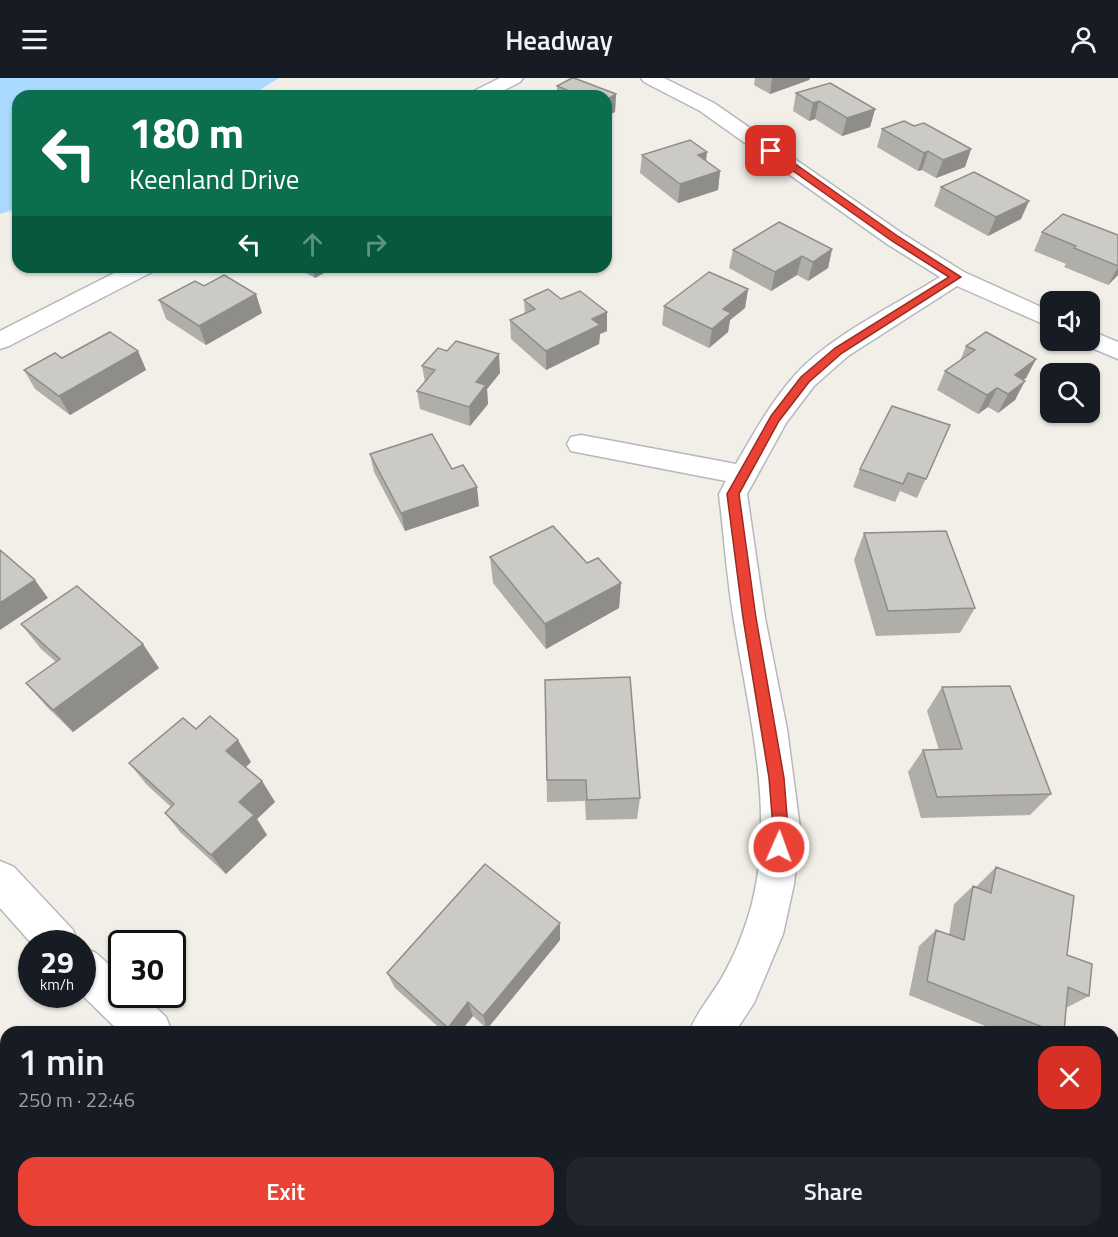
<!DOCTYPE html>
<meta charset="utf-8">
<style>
body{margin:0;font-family:"Titillium Web",sans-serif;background:#20242c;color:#f1f3f6;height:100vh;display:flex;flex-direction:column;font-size:22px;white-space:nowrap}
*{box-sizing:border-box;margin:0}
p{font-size:20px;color:#9ea1a6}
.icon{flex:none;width:33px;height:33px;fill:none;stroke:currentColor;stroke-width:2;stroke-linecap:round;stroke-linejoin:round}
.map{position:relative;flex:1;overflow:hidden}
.sheet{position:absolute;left:0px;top:948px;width:1119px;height:212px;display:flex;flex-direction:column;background:#171b24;border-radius:18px 18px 0 0;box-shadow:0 2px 4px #0004}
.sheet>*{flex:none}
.guide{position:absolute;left:12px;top:12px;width:600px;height:183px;border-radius:18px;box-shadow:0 2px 4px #0004;background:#0b6e4f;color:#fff;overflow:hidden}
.fabs{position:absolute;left:1040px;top:213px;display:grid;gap:12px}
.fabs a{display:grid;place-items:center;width:60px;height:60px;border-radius:12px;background:#171b24;box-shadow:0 2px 4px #0004;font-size:30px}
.speed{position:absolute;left:18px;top:852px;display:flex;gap:12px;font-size:30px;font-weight:700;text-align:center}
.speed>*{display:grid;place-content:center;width:78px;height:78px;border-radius:50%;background:#171b24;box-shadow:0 2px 4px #0004;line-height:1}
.speed small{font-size:15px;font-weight:400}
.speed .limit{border:3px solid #111;border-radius:9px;background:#fff;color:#111}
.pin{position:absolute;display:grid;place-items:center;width:51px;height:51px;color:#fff;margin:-26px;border-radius:12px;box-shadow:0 3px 9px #0006}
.me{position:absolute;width:66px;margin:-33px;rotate:2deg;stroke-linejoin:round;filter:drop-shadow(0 0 4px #0008)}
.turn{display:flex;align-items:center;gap:21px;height:126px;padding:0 18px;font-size:27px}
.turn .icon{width:78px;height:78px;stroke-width:2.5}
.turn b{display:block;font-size:42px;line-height:51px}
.lanes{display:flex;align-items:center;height:57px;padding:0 18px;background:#0003;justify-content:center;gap:30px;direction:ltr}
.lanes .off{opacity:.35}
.round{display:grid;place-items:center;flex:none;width:63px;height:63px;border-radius:18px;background:#20242c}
.headline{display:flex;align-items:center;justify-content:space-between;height:102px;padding:0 18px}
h1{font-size:36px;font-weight:600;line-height:45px}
.button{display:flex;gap:12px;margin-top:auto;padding:12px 18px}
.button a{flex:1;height:69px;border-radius:18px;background:#ea4335;color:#fff;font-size:24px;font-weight:600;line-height:69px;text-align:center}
.button a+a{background:#20242c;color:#f1f3f6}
header{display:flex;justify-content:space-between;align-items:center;height:78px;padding:0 18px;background:#171b24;font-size:27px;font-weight:600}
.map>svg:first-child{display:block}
.water{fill:#aadaff}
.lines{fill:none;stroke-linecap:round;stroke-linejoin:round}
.minor-casing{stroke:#b5b8bc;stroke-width:3}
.minor{fill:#fff;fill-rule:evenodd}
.wall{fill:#afaea9}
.shaded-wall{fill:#8f8d8a}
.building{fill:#cccac5;stroke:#8f8d8a;stroke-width:1.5}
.route{fill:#ea4335;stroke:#982c22;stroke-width:1.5}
</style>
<header><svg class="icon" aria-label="menu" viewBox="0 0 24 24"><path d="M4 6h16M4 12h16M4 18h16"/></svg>Headway<svg class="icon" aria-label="person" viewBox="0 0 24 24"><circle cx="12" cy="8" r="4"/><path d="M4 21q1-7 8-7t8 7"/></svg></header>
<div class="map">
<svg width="1118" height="1159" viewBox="0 0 1118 1159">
<rect width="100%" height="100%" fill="#f1efe8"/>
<path class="water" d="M0,0H279L250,18H18V130L0,136Z"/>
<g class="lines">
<defs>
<path id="minor" d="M500,0H523L520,4L493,18H470L472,14Z
M641,0H664L714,25L903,156L964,194L1050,233V249L957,208L848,278L814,308L786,345L747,416L765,540L787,651L800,750L794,806L783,856L754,925L735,954H689C698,932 713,916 724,896C731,883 738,868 743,854C781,755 750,644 734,543C727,501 724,458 719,416L726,403L581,375L571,373L567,366L571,359L581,357L736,386C754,355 771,324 795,297C830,258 895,227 940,199L887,166L700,33L644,4Z
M126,189H155L152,194L9,268L0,271V253Z
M1089,252L1118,264V281L1080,265L1078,262H1089Z
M0,783L14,789L73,852L79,866H32L0,830Z
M82,869L96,875L122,898V916H142L166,939L172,954H120L81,916Z
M353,1154H406L408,1159H355Z
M552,1154H601L599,1159H550Z"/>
</defs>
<use href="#minor" class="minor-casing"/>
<use href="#minor" class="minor"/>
</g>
<path class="wall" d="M755,0H810L809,2L770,16L754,7Z
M557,8L616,16L615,34L606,18H557Z
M796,15L875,31L870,49L842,58L815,41L809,43L793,33Z
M914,48L971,71L965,89L936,100L922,92L918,93L877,69L882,51Z
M642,77L706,83L720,93L718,112L678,125L640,95Z
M941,109L1021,141L988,158L934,128Z
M1042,154L1118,157V197L1108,207L1064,189L1066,186L1034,173Z
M832,171L828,190L808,203L797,197L771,213L729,190L733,172Z
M295,189H335L315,200Z
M204,208L262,235L206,267L166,241L159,222Z
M748,211L745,230L730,242L728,254L709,270L662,247L664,228Z
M561,221L607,234V253L600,256L599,266L546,292L511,261L510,242L525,236L524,222Z
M966,268L1036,281L1026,300L1023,302L1015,322L998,335L988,329L978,336L937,312L945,293L960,283Z
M138,273L146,292L70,337L35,311L24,292L62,280Z
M422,288L500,295L487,311L488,326L470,348L420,331L417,313L425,304Z
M950,347L917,420L900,413L895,424L853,409L860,391Z
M370,376L452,391L479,428L405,453L374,394Z
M864,455L975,530L960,555L876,558L854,482Z
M490,479L587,485L621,505L619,530L546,571L493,505Z
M21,546L159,590L73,654L47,629L26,605L56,584L41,571Z
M545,602L640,720L637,741L586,742L585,723L547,724Z
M942,609L1051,716L1030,737L921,740L908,694L923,672H939L927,633Z
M196,651L251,684L246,689L262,703L275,724L257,741L267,757L226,796L181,755L165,735L171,729L147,707L129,685Z
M996,789L1067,877L1089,918L1066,930L1064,954H1000L909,917L919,868L936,852L949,857L954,826L973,808L976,809Z
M560,862L487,951L473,938L460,954H444L395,910L387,895Z
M813,1154H888L894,1159H809Z"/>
<path class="shaded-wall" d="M772,0H810L809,2L770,16Z
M616,16L615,34L606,39V22Z
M819,23L815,41L809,43L813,25Z
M875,31L870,49L842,58L847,40Z
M971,71L965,89L936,100L943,82Z
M928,73L922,92L918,93L924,75Z
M707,74L705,92L698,77Z
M720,93L718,112L678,125L680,106Z
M1029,123L1021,141L988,158L996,139Z
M832,171L828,190L808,203L813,184Z
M802,178L797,197L771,213L775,194Z
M312,189H335L315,200Z
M1118,189V197L1108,207Z
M748,211L745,230L730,242L728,254L709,270L712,251L723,231Z
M256,216L262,235L206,267L199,248Z
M607,234V253L600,256L599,266L546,292V273L592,241Z
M138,273L146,292L70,337L59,318Z
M499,276L500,295L487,311L488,326L470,348L469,329L476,304Z
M1036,281L1026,300L1005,316L1015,297Z
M1025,303L1015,322L998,335L1008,316Z
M997,310L988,329L978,336L987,317Z
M477,409L479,428L405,453L401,435Z
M35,502L48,520L0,552V525Z
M621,505L619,530L546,571L545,546Z
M143,566L159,590L73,654L53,632Z
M238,662L251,684L239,695L226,673Z
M262,703L275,724L257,741L267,757L226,796L211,777L239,724Z
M560,845V862L487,951L483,938Z
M468,924L473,938L460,954H450L448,950Z
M0,1103L6,1110V1140L0,1133Z
M15,1154H44L46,1155L42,1159H10Z"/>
<path class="building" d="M572,0H574L616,16L606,22V18H565L572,14L557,8Z
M830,5L875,31L847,40L819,23L813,25L796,15Z
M904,43L914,48L924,45L971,71L943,82L928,73L924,75L882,51Z
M690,62L707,74L698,77L720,93L680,106L642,77Z
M974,94L1029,123L996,139L941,109Z
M1063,136L1118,157V188L1074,170L1076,168L1042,154Z
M779,144L832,171L813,184L802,178L775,194L733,172Z
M709,194L748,211L723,231L731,235L712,251L664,228Z
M224,197L256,216L199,248L159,222L195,203L204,208Z
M548,211L561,221L580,213L607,234L592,241L600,247L546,273L510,242L535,231L524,222Z
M110,254L138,273L59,318L24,292L55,275L62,280Z
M986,254L1036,281L1015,297L1025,303L1008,316L997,310L987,317L945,293L975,272L966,268Z
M456,263L499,276L476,304L486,307L469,329L417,313L435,292L422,288L438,270L447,273Z
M892,328L950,347L926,401L908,395L903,406L860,391Z
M432,356L452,391L463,387L477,409L401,435L370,376Z
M553,448L587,485L598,480L621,505L545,546L490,479Z
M946,453L975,530L888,533L864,455Z
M0,472L35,502L0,525Z
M77,508L143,566L53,632L26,605L60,581L21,546Z
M630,599L640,720L587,722L586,702H547L545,602Z
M1010,608L1051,716L937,719L923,672L962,671L942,609Z
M210,638L238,662L226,673L262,703L239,724L254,737L211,777L165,735L174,726L129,685L183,640L196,651Z
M485,786L560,845L483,938L468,924L448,950L387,895Z
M996,789L1074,818L1067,877L1092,886L1089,918L1068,909L1064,954H1055L927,903L936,852L964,862L973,808L991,815Z
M0,1133L6,1140V1154H15L10,1159H0Z
M825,1154H888L894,1159H822Z"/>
<path class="route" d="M768,71H774L899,159L961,199L842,275L809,304L779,343L739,416L756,540L784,700L788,750L784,774L779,776L773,774L771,769L773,750L769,700L743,540L727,416L771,338L801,299L835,270L949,199L892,163L768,75Z"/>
</svg>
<div class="fabs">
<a><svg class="icon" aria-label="sound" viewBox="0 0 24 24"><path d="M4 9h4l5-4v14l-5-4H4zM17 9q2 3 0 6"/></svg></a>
<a><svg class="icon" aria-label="search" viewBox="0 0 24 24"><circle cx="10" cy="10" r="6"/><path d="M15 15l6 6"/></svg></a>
</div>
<div class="speed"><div>29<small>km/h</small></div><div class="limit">30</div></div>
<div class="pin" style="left:771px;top:73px;background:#d93025"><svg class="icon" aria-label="arrive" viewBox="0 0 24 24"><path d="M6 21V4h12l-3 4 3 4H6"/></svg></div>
<svg class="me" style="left:779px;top:769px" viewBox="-20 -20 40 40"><circle r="17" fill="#ea4335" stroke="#fff" stroke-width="3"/><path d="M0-11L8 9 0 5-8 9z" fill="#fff"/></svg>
<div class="guide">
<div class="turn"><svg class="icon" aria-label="left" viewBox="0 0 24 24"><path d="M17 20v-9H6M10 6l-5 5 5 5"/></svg><div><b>180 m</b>Keenland Drive</div></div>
<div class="lanes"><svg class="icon" aria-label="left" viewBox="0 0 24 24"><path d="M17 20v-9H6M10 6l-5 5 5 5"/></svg><svg class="icon off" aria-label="ahead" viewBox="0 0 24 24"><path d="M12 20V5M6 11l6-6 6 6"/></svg><svg class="icon off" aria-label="right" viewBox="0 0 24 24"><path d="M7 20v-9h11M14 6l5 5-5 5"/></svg></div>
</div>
<section class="sheet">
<div class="headline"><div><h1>1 min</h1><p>250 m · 22:46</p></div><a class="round" style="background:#d93025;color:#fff"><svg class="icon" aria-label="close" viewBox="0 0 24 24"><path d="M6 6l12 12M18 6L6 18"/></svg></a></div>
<div class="button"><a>Exit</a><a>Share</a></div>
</section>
</div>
